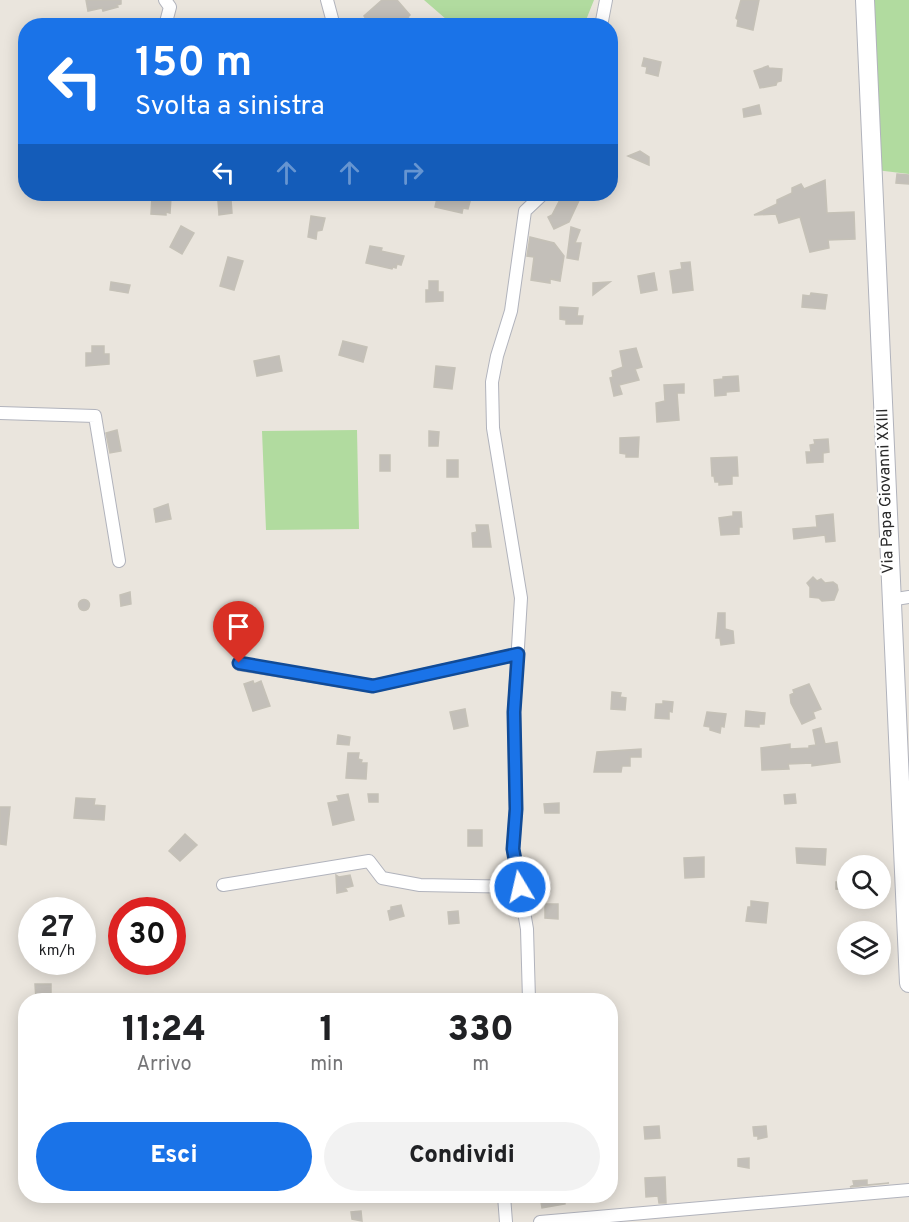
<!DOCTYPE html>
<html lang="it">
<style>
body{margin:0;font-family:Overpass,sans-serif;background:#f2f2f2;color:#202124;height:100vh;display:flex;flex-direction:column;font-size:22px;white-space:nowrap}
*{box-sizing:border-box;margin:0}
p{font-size:20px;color:#757577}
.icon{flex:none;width:33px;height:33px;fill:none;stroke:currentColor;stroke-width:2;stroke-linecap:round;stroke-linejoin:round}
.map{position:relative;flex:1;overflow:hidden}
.drawer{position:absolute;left:18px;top:993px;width:600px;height:210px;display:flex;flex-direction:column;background:#fff;border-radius:24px;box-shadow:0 3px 15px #0003}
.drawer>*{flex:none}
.guide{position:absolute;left:18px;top:18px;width:600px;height:183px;border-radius:24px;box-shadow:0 3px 15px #0003;background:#1a73e8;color:#fff;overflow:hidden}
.buttons{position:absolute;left:837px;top:855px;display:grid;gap:12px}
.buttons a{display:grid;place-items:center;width:54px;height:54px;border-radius:50%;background:#fff;box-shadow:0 3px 15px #0003;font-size:30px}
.speed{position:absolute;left:18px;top:897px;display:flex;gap:12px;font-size:30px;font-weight:700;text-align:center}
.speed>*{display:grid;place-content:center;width:78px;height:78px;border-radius:50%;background:#fff;box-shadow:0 3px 15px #0003;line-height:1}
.speed small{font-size:15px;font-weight:400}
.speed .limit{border:9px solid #d22;background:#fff;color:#111}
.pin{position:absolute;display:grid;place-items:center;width:51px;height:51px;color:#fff;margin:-62px -26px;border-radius:50% 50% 50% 0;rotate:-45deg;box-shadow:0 0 6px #0007}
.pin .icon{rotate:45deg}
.me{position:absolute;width:66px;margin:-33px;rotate:351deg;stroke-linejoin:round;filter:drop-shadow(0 0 4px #0008)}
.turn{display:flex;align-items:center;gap:21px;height:126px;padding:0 18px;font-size:27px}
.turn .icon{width:78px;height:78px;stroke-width:2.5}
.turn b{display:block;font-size:42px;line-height:51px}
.lanes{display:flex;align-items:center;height:57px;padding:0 18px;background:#0003;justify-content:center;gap:30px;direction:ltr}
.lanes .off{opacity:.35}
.eta{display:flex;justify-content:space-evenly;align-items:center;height:102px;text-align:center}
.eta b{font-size:36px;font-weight:800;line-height:42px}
.action{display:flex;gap:12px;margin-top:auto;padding:12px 18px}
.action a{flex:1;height:69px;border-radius:36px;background:#1a73e8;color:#fff;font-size:24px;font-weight:800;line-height:69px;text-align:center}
.action a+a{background:#f2f2f2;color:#202124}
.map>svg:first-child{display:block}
.green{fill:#b1db9f}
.building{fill:#c3bfb9;stroke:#c5c1b7;stroke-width:1.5}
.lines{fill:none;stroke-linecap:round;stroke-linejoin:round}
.street-casing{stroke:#b1b3bc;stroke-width:14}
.secondary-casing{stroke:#b1b3bc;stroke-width:20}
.street{stroke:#fff;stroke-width:12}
.secondary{stroke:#fff;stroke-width:18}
.route-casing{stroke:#114b97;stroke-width:15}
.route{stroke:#1a73e8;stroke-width:10}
.labels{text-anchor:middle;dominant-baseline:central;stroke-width:4.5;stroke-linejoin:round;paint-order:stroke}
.street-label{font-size:16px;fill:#2a2a2a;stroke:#fff}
</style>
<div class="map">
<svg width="909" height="1222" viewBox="0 0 909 1222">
<rect width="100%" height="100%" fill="#eae5dd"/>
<path class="green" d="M424,0H594L584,25L454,26Z
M868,0H909V174L876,170Z
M357,430L359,529L266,530L262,431Z"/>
<path class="building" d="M86,0H121V4L117,5L118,7L103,11L102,8L88,11Z
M382,0H397L410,15L408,17L411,22L406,26H398L395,20L390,26H361L367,21L364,16Z
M741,0H759L753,30L737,26L738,20L736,18Z
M644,58L661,62L658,76L646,73L647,67L642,66Z
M768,66L769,68L782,69L781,81L777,82L776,85L760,88L754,71Z
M759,105L761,114L744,117L743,109Z
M640,151L649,157V165L628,156Z
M897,174L909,175V184L896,183Z
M825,180L827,213L854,212L855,239L828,240L829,248L810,252L800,217L779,223L776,214L754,215L777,204V200L792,193V188L801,184L804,189Z
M438,194H472L468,209L463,208L462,213L435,207Z
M563,194H582L569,222L554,229L548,217L552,215Z
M152,196L171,197L170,213L166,212V215L151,214Z
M231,200L232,213L219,215L218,201Z
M311,216L325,218L322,230L317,231L316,239L308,237Z
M181,226L194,233L182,254L170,247Z
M571,227L580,230L575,243H581L578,260L567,258Z
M530,237L554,243L564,256L560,281L550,279V283L531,280L534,257L527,256Z
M370,246L382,248L381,251L404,256L401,265L397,264L396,268L393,267L392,269L366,263Z
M228,257L243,261L234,290L220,286Z
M690,262L693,290L673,293L670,271L682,269L681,263Z
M654,273L657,290L641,293L638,276Z
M429,281H438V292H443V301L426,302V290H429Z
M111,282L130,285L128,293L110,290Z
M610,282L593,295V283Z
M811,293L827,295L825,309L802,307L803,295L810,296Z
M560,307L578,308L577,316H583L582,324H566V320L560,319Z
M343,341L367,347L363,362L339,355Z
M92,346H104V354H109V364L86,366V353H92Z
M636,348L642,367L635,369L639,380L619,385L622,394L614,396L610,378L613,377L612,371L623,367L620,351Z
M279,356L282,371L257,376L254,361Z
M436,366L455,368L452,389L434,387Z
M738,376L739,391L726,392V395L715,396L714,380L723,379V377Z
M684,384V393H677L679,420L657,422L656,403L665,401L664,385Z
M117,430L121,451L110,453L106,433Z
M429,431L439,432L438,446H429Z
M639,437L638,457H626V454L620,453V438Z
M828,439L829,452L823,453V462L807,463L806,452H811L810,445L815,444L814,440Z
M380,455H390V471H380Z
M737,457L738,476H732V484L719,485V482H715L714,476H712L711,458Z
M447,460H458V477H447Z
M168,504L171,519L156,522L154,509Z
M733,512H741L742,527H739V534L721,535L719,518L733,516Z
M833,514L835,541L826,542L825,535L794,539L793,529L817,527L816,516Z
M476,525H488L491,547H473L472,533L477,532Z
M813,577L817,581L821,579L825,583L833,582L837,585L838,590L834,600L822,601L819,598L810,597V587L807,583Z
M130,592L131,604L121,606L120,595Z
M78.5 605a5.5 5.5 0 1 1 11 0a5.5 5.5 0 1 1-11 0Z
M718,613H725V629L733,631L734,643L721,645L720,638H716Z
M253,681L254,684L261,681L270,706L253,711L244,684Z
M809,684L821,709L813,712L815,718L802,724L791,703L790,695L794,693L793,690Z
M612,692L621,693L620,697L626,698L625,710L611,709Z
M663,701L673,702L672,712L669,711V719L655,718L656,704H663Z
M465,709L468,726L454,729L450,712Z
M746,711L765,713L764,724H759V727L745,726Z
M707,712L726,714L724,727L721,726L720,733L710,730V727L704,726Z
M821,728L825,744L837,742L840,762L812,766V763L788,764L789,769L762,770L761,748L790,744V749L809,748V746L816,745L813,730Z
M338,735L350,737L349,745L337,744Z
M641,749V757H630V766H622L621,772H594L597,752Z
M348,753H359L358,759L362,760L361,763H367L366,779L346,778Z
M348,794L354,820L333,825L328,803L339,801L337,796Z
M368,794H378V802H369Z
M795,794L796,803L785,804L784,795Z
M76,798L95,799L94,805L105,806L104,820L74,818Z
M559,803V813H545L544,804Z
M0,807H10L6,845L0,844Z
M468,830H482V846H468Z
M185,834L197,845L180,861L169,851Z
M796,848L826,849L825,865L797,863Z
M704,857V877L685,878L684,858Z
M336,875L339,877L350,875L353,886L345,888L347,891L337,893Z
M836,882H848V890L836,889Z
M751,901L768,903L766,923L746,921L748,907H751Z
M545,904H558V919L545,918Z
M401,905L404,916L390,920L388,911L391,910V907Z
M458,911L459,923L449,924L448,912Z
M35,984H51V1000H36Z
M659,1126L660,1138L645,1139L644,1127Z
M766,1126L767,1137L758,1139V1136H754L753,1127Z
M749,1158V1168L738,1166V1159Z
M665,1177L666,1203H659L658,1196L646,1197L645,1178Z
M867,1180V1185L889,1183L850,1187L854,1185L853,1181Z
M540,1196H564L565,1204L542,1208Z
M361,1211L362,1221L352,1219L351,1212Z"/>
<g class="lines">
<defs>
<path id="street" d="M165,0L170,7L165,26
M327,0L334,26
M601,26L606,0
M0,413L95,416L119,561
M890,600L909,597
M239,664L373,686L518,654
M223,885L369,861L382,878L420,885L520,887
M529,1000L527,929L513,849L516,809L514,712L521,598L493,428L492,382L497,356L511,311L525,211L543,194
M504,1196L506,1222
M540,1222L909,1190"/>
<path id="secondary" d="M865,0L909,983"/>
</defs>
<use href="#street" class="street-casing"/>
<use href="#secondary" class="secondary-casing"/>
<use href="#street" class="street"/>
<use href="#secondary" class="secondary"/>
</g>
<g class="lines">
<defs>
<path id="route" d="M239,663L373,686L518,654L514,712L516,809L513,849L520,887"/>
</defs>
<use href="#route" class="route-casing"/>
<use href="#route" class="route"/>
</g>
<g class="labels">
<g class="street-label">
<text transform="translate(886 491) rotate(-92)">Via Papa Giovanni XXIII</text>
</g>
</g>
</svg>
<div class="buttons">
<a><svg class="icon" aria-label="search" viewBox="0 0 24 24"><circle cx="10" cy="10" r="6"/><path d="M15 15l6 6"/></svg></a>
<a><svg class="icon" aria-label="layers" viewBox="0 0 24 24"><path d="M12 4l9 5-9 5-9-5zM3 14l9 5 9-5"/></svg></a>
</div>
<div class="speed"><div>27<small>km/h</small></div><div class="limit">30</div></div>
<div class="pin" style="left:239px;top:663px;background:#d93025"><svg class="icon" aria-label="arrive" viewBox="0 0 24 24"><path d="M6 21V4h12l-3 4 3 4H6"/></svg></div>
<svg class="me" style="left:520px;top:887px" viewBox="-20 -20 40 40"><circle r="17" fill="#1a73e8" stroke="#fff" stroke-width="3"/><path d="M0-11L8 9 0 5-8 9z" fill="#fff"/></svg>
<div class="guide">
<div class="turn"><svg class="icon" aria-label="left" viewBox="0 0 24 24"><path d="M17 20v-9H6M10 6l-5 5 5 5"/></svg><div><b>150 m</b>Svolta a sinistra</div></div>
<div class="lanes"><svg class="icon" aria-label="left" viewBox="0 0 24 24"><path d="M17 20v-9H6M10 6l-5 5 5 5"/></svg><svg class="icon off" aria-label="ahead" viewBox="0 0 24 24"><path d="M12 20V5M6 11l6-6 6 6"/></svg><svg class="icon off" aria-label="ahead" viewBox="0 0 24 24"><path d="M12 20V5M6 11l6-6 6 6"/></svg><svg class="icon off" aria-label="right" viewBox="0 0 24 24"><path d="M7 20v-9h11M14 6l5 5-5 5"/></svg></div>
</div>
<section class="drawer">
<div class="eta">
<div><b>11:24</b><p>Arrivo</p></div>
<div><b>1</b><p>min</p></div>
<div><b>330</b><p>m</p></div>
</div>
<div class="action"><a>Esci</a><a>Condividi</a></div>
</section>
</div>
